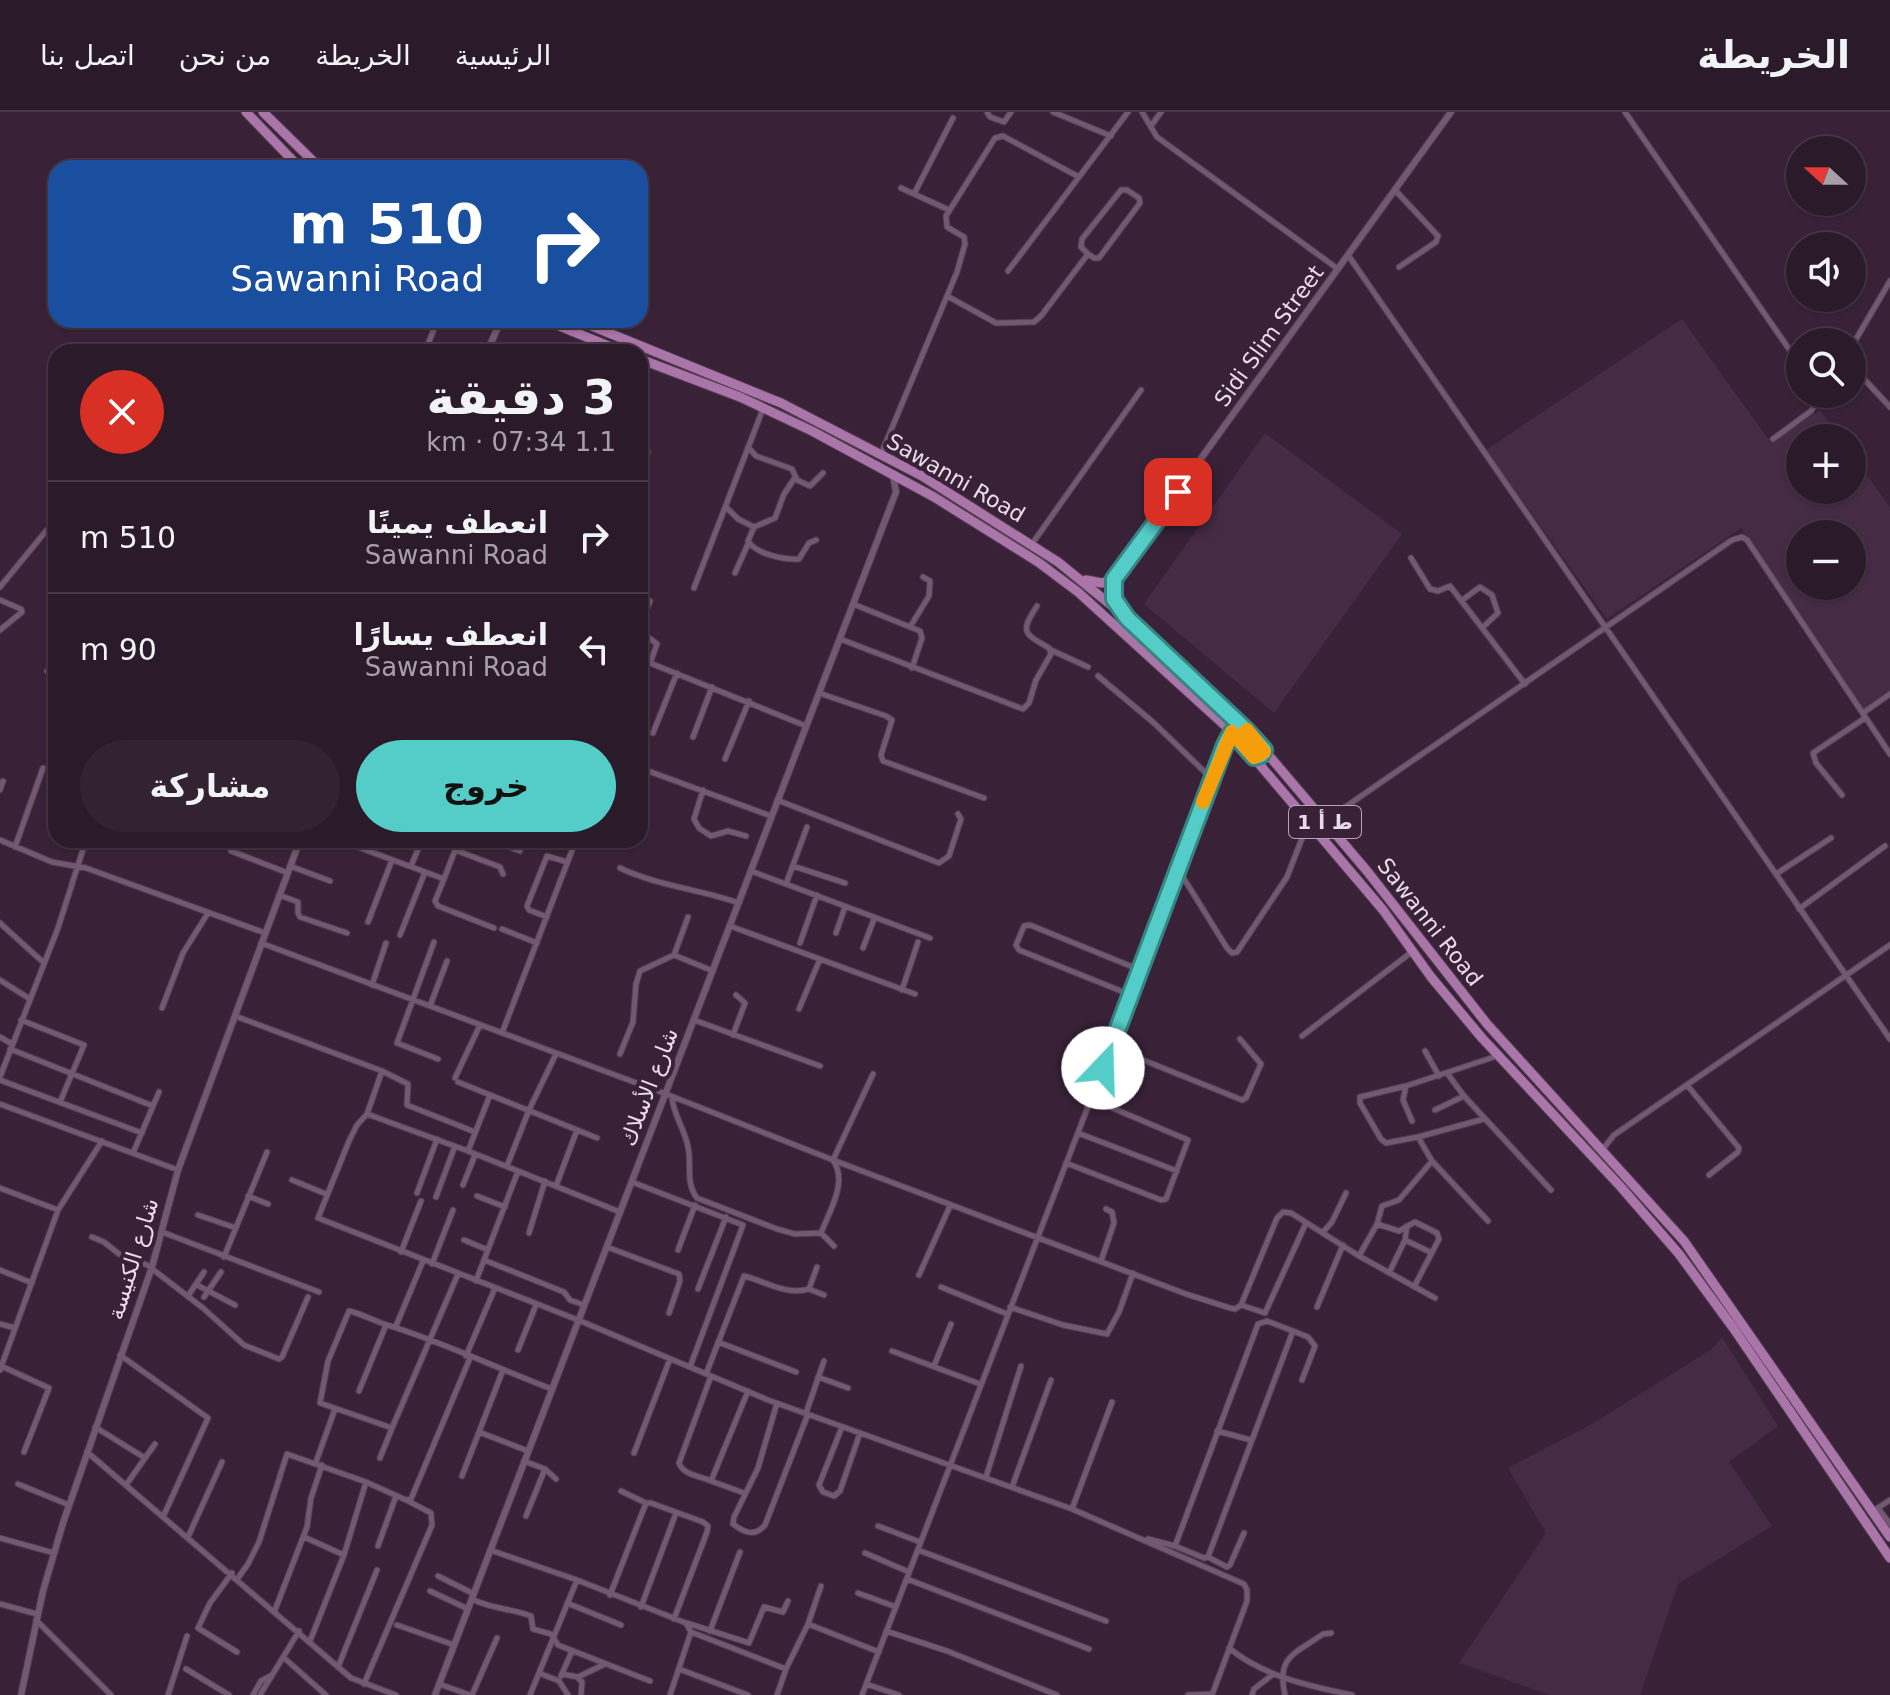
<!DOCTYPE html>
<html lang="ar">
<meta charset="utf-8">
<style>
body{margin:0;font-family:"DejaVu Sans","Noto Naskh Arabic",sans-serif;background:#332332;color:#f1f3f6;direction:rtl;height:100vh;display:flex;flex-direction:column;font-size:30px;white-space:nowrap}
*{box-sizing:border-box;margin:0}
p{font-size:26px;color:#a6a1a8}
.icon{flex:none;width:44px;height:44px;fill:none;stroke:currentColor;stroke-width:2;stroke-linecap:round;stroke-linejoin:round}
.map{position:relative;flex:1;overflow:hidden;direction:ltr}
.panel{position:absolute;left:48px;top:232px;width:600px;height:504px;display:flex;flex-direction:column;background:#2b1a2a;border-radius:24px;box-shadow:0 2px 6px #0004,0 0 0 2px #473847;direction:rtl}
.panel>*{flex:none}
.hud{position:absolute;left:48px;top:48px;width:600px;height:168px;border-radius:24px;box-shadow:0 2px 6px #0004,0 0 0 2px #473847;direction:rtl;background:#1a4fa0;color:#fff;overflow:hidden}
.needle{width:52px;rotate:291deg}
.fabs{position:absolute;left:1786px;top:24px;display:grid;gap:16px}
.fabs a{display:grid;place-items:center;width:80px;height:80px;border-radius:50%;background:#2b1a2a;box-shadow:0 2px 6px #0004,0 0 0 2px #473847;font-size:40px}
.pin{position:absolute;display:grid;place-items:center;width:68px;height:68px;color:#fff;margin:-34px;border-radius:16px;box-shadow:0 4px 12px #0006}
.me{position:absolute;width:88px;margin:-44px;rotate:21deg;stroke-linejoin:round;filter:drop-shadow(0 0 6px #0008)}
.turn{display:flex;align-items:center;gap:28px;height:168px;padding:0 32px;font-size:36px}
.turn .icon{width:104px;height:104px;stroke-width:2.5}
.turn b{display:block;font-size:56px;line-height:68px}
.round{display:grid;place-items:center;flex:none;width:84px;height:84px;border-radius:42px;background:#332332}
.head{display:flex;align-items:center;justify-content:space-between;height:136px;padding:0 32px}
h1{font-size:48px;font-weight:700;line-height:60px}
.action{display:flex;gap:16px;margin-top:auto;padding:16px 32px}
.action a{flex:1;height:92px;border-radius:48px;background:#54cdc8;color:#111;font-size:32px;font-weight:700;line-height:92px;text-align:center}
.action a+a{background:#332332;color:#f1f3f6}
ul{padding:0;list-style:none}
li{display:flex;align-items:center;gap:24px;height:112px;padding:0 32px;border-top:2px solid #473847}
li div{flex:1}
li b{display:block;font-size:30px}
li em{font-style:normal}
header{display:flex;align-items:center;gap:48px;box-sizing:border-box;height:112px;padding:0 40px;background:#2b1a2a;border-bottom:2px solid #473847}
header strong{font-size:38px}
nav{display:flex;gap:44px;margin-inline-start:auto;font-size:28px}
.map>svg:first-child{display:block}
.built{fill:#462b45;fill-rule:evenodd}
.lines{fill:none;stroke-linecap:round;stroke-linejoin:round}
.street-casing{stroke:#503d4f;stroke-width:7}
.secondary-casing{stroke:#503d4f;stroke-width:8}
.highway-casing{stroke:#503d4f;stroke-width:11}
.street{stroke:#725871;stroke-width:5}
.secondary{stroke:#725871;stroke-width:6}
.highway{stroke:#aa75a8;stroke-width:9}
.route-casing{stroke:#378582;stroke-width:20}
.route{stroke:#54cdc8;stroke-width:14}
.slow{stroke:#f59e0b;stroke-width:14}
.labels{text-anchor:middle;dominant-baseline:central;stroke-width:8;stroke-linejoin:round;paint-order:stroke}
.shield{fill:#392238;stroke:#b5a4b4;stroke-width:2}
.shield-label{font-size:20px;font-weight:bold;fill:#eadbe9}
.street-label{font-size:22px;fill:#eadbe9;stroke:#392238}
</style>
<header>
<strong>الخريطة</strong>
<nav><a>الرئيسية</a><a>الخريطة</a><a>من نحن</a><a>اتصل بنا</a></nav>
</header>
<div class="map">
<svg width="1890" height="1583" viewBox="0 0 1890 1583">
<rect width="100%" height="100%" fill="#392238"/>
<path class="built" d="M1682,207L1771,331L1820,298L1840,326H1800V378H1852V343L1890,395V584L1866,601L1741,416L1607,507L1486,338ZM1800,422H1852V474H1800Z
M1265,321L1402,422L1274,601L1144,492Z
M1722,1225L1778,1314L1729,1350L1772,1414L1678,1472L1640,1583H1550L1459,1551L1546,1421L1508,1356L1592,1312L1712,1237Z"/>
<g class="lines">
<defs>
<path id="street" d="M987,0L990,5L1004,10L1011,0
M1053,0L1111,24
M1142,0L1157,25L1338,157
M1625,0L1800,253
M1151,14L1161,0
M901,76L949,98
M1395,78L1438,124L1436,130L1399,155
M914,82L953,6
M1348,143L1890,927
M1008,159L1079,65
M947,184L996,211L1034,210L1041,204L1088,142L1081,135L1082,127L1121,78H1127L1139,86L1140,91L1099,146H1094L1088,142
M1852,234L1890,169
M425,240L434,217L443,208
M1852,254L1890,295
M1773,327L1811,299L1823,282
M640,331L648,340L640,362
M748,335L756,344L792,357L797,368L810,374L823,361
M881,342L957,160L965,132L964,125L947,115L946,104L995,26L1003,24L1079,65L1128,0
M726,395L738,407L754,415L748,429C756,442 784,448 799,447L809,431L816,428
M754,415L775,406L784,382L794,367
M1032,432L1141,278
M1411,446L1430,477L1438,479L1450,474L1525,572
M735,461L748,432
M0,475L46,419
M694,476L763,297
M0,488L21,497L22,500L0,518
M1461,489L1480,475L1492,483L1498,501L1482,516
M853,492L920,519L922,526L912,556
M640,515L650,489
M910,515L929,484L930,469L923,465
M640,519L657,532L650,551
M840,527L1023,597L1029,591L1036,568L1051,542L1049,536C1023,521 1020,520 1037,494
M1051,538L1088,555
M640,547L806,614
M47,559L56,563
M640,560L644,549
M1098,564L1154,611L1211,666
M819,581L886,604L892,608L881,643L883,649L984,686
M1863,601L1890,582
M653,621L677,561
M693,625L712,575
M725,647L749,589
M640,656L771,704
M0,678L3,669
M703,678L694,707L699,716L711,724L728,719L746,724
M1842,683L1816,651L1813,641L1865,606
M777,688L939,751L949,744L961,707L958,702
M1325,709L1732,428L1742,425L1747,428L1890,642
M0,728L52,750L86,756L265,821
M339,728L444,767L435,789L438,794L494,816
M490,728L520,739
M15,735L43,656
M455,738L500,755L503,762
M231,739L288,761
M290,754L330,769
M411,754L422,728
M793,754L845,771
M620,756C658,774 699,777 739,791
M1178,757L1227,836L1232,841L1237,840L1287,765L1308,711
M751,759L930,826
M1776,762L1831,726
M444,767L459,728
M786,772L807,715
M279,783L298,790V801L300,805L347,821
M1799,797L1885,734
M547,805L529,798L527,794L547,744L567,750
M368,810L392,748
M0,811L44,851
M730,814L915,882
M502,817L537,831
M836,821L845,795
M400,823L425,760
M434,830L397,931L438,947
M261,831L666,982L833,1048C848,1070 830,1098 821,1121
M800,831L817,783
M863,836L874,807
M674,843L713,859
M0,868L30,887
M372,873L386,831
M902,878L918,830
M1131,883L1019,838L1016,833L1024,814L1030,813L1140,858
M430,894L447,849
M162,896L183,841L208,801
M799,897L820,847
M235,904L382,959
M21,908L84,933L60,990
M694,908L820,954
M502,921L576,728
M733,923L745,891L736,883
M1302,924L1413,839
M0,925L12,932
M1111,935L1242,988L1246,986L1261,952L1240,927
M10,937L153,994
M1425,939L1439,964
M620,942L633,910L636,872L640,859L674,843L688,805
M1447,961L1464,984L1551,1078
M873,962L833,1048L1186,1182L1230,1196L1235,1197L1241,1193L1265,1201L1306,1111
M0,965L58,816L86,728
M455,966L480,913
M0,968L142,1021
M458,970L597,1026
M1687,973L1739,1036L1738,1040L1709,1063
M1406,974L1360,985V991L1381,1027L1386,1031L1418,1025
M672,985C673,1003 685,1017 688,1035C692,1053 685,1070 697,1086L777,1117L795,1122L821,1121L834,1134
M0,992L178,1058
M1435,998L1464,984
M367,1002L468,1039L620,1100
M1484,1007L1418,1025L1432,1049L1488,1109
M1412,1009L1403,988L1406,974L1497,944
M475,1020L407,993L408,972L382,959L367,1002L357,1013L349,1029L318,1106L578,1208L768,1288L1072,1397L1244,1472L1247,1478V1489L1212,1583
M1078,1021L1177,1059
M1603,1037L1614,1023L1890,833
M468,1039L490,983
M133,1041L159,980
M1066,1051L1161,1088L1166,1087L1188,1028L1091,987
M507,1054L529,998L556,942
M292,1068L326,1082
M632,1070L743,1113L690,1255
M463,1073L475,1043
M556,1074L577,1018
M0,1076L58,1098
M417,1081L437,1027
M248,1084L268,1092
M477,1084L505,1095
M436,1085L455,1034
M198,1103L236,1116
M1377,1112L1382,1094L1399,1088L1432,1049
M162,1120L319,1180
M1323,1120L1332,1110L1346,1081
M529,1121L545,1069
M92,1125L104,1130L119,1142L152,1155
M464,1128L488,1138
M1405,1128L1432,1141
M607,1135L679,1162L680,1169L669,1201
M678,1138L695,1093
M401,1140L421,1089
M1359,1144L1377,1112L1399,1119L1415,1110L1437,1121L1439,1127L1414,1175
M224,1145L267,1040
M484,1148L564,1180L570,1188L584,1193
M1101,1149L1114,1111L1112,1100L1106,1097
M432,1152L453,1098
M151,1156L203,1196L244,1233L279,1247L282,1245L308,1185
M0,1158L32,1171
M1389,1161L1405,1128L1407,1114
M458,1162C436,1213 414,1265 392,1316L320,1291L328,1249L349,1199C362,1202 372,1208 384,1212C441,1229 496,1256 552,1277
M919,1163L950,1094
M476,1169L518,1059
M197,1173L235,1193
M941,1175L1007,1202
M698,1177L726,1105
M809,1177L824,1183
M188,1184L204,1160
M204,1185L221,1160
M1241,1193L1277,1106L1283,1100L1291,1101L1359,1144L1435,1186
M1010,1195L1063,1213L1107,1222L1119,1200L1133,1161
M1317,1195L1343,1133
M0,1212L15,1216
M396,1214L423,1149
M1293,1219L1308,1225L1315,1234L1302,1268
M718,1230L796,1260
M518,1238L536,1193
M892,1239L980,1272
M120,1243L208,1306L163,1405
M466,1244L495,1176
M1,1254L49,1276L24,1340
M934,1254L951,1212
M0,1258L58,1098L102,1029
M706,1262L744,1164C765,1169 786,1184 809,1177L817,1155
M711,1264L679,1351C683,1363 700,1364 711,1369L748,1279
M818,1265L848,1276
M359,1279L386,1213
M777,1291L758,1356L734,1405L733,1412C745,1421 755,1425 765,1413L808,1302
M806,1301L824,1249
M95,1315L145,1346
M842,1315L819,1373L823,1380L834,1384L840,1379L860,1321
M1217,1319L1251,1328
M479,1320L528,1339
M87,1340L351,1566L396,1583
M634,1341L670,1247
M380,1346L392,1316
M524,1349L545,1357L556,1367
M316,1350L335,1297
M462,1364L503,1258
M986,1365L1021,1254
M711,1369L744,1381
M18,1372L69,1393
M126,1373L155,1332
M1012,1375L1051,1268
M621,1379L646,1391
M1878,1396L1890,1412
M1072,1397L1112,1290
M1873,1399L1890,1388
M526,1404L545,1357
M878,1414L920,1430
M188,1425L222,1350
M304,1425L344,1443
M0,1426L54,1441
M1148,1427L1175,1434L1204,1446L1208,1445L1293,1219L1267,1209L1258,1212L1175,1434
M378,1434L396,1384
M490,1438L577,1468L686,1511L691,1520L670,1583
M918,1438L1106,1509
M865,1441L909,1460
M1208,1445L1227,1455L1230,1453L1244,1421
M232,1461L210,1491L198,1516L237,1540
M438,1464L474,1482
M238,1466L248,1452L259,1430L287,1342L366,1370L406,1388L411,1387L470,1246
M907,1467L1089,1537
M430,1479L468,1497
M858,1481L896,1495
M610,1483L646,1391H651L703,1410L708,1414L707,1420L674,1507
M472,1487C491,1497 510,1496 531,1504L533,1517L551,1522L558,1533L650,1569
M567,1491L621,1513
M0,1492L37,1502
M641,1495L676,1401
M275,1498L307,1415L311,1386L322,1353
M36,1508L111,1583
M687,1511L749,1531L764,1495L783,1500L788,1489
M808,1512L821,1474
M397,1513L454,1533
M710,1519L740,1440
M886,1519L947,1539L1057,1583
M691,1520L786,1557
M310,1529L344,1443L366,1370
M1229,1536C1263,1564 1308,1574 1352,1583
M283,1545L326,1583
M338,1555L377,1458
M186,1557L229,1583
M679,1557L748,1583
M539,1561L559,1569L568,1583
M562,1562L578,1565L605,1552
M561,1564L572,1539
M578,1566L582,1570L581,1583
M364,1572L432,1413L431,1401L408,1389
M439,1572L470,1583
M866,1572L899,1583
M168,1583L187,1524
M253,1583L261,1569L272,1563
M260,1583L299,1519
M472,1583L497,1526
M530,1583L577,1468
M777,1583L786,1557L808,1512L879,1540
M862,1583L1157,815L1211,666L1232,621
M1188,1583L1212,1582
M1252,1583L1254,1577L1272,1563
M1285,1583C1276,1544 1295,1542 1323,1522L1331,1521"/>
<path id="secondary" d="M487,240L501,208
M1114,467L1451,0
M21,1583L43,1479L63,1411L152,1155L178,1058L300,728
M435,1583L896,380L893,364"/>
<path id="highway" d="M246,0L300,56
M263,0L320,56
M545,208L623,240
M577,208L781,291L922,364L1058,450L1127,506L1168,543L1254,626L1367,759L1487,912L1684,1129L1890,1425
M640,247L740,285L812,319L934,385L1038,450L1078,480L1232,620L1383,798L1431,865L1482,926L1620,1074L1679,1142L1734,1217L1890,1446
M1086,468L1102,471L1114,467L1112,479L1118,494"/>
</defs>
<use href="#street" class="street-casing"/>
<use href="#secondary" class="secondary-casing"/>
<use href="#highway" class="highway-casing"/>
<use href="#street" class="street"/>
<use href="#secondary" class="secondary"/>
<use href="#highway" class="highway"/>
</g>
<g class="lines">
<defs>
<path id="route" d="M1103,956L1225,633L1232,620L1254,645L1261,643L1264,638L1246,618L1127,506L1114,487V467L1178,380"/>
</defs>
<use href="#route" class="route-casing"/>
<use href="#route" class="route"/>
<path class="slow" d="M1203,690L1232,620L1254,645L1264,640L1247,618"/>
</g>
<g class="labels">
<rect class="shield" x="1289" y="694" width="72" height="32" rx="6"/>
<g class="shield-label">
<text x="1325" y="710">ط أ 1</text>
</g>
<g class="street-label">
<text transform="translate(1269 224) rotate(-54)">Sidi Slim Street</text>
<text transform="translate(956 366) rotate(30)">Sawanni Road</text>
<text transform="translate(1430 810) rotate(52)">Sawanni Road</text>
<text transform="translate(649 975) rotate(-69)">شارع الأسلاك</text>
<text transform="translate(133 1147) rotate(-73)">شارع الكنيسة</text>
</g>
</g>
</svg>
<div class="fabs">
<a><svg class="needle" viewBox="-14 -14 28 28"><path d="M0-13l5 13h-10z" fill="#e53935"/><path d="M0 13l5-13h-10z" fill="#a6a1a8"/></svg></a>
<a><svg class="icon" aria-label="sound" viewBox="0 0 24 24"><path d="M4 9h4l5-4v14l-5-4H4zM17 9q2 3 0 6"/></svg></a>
<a><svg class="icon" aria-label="search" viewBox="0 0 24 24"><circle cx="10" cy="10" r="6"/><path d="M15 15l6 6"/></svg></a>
<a>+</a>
<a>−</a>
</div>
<div class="pin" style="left:1178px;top:380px;background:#d93025"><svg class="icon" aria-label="arrive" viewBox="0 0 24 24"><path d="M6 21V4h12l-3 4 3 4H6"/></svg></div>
<svg class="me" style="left:1103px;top:956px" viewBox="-20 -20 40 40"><circle r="19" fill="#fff"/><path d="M0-13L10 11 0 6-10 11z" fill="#54cdc8"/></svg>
<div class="hud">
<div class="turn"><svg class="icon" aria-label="right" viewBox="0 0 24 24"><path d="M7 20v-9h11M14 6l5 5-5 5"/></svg><div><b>510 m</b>Sawanni Road</div></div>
</div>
<section class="panel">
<div class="head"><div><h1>3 دقيقة</h1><p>1.1 km · 07:34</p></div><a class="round" style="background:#d93025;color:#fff"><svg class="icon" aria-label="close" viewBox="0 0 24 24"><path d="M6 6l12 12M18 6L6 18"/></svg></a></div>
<ul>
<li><svg class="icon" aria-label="right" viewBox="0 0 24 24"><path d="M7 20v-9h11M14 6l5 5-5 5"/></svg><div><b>انعطف يمينًا</b><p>Sawanni Road</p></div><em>510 m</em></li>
<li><svg class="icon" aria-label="left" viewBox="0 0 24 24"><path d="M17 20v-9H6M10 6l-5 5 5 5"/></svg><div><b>انعطف يسارًا</b><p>Sawanni Road</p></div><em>90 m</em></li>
</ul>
<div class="action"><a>خروج</a><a>مشاركة</a></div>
</section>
</div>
